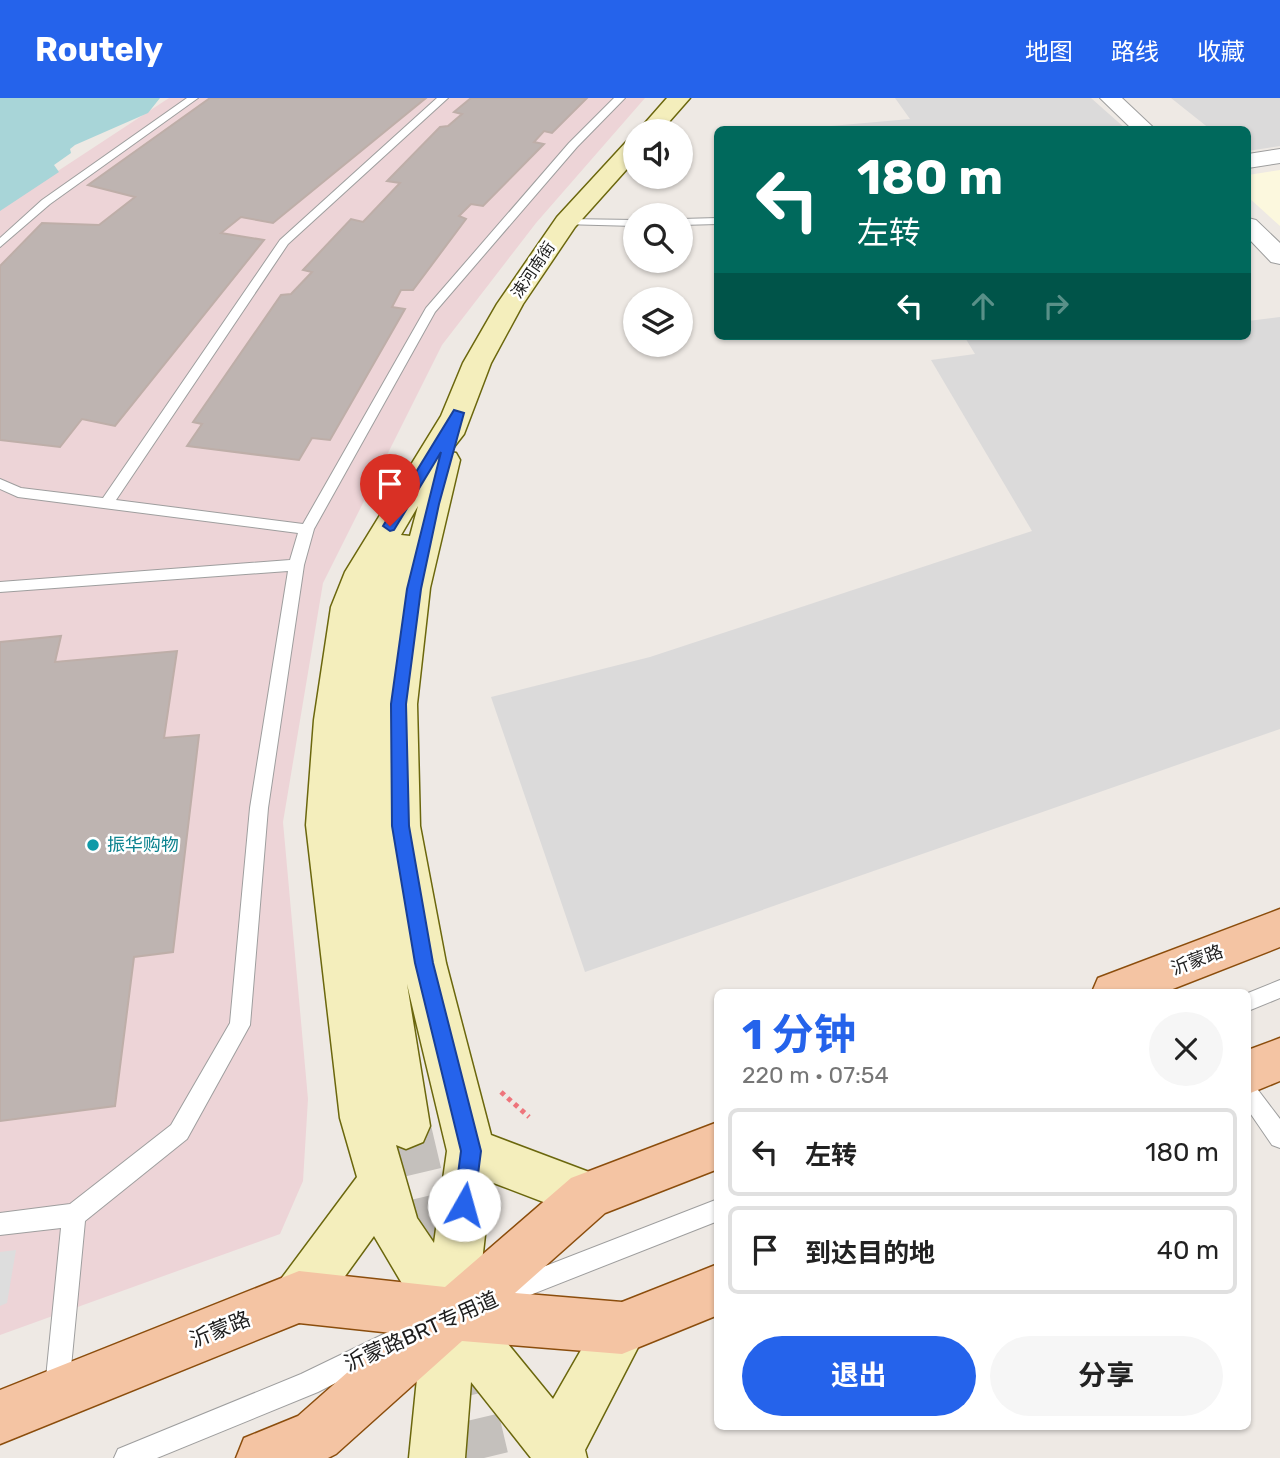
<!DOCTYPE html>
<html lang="zh">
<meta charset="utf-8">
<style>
body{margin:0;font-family:Rubik,"Noto Sans SC",sans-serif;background:#f6f6f6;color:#222;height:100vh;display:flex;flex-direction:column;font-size:26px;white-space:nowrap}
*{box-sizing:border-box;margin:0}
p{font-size:23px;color:#767676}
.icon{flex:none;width:38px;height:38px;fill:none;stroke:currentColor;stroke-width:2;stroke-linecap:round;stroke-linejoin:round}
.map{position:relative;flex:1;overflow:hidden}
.drawer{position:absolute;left:714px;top:891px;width:537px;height:441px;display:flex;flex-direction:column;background:#fff;border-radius:10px;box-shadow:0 2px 5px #0004}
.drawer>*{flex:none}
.hud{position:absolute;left:714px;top:28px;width:537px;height:214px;border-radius:10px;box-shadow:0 2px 5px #0004;background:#00695c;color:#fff;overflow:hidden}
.controls{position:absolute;left:623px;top:21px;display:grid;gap:14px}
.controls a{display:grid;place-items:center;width:70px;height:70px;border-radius:50%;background:#fff;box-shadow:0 2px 5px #0004;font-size:35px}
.pin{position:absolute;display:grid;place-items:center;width:60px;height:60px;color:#fff;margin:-72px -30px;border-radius:50% 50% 50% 0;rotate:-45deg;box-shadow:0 0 7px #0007}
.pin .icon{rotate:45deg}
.me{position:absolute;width:77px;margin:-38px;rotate:7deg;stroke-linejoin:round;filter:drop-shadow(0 0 5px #0008)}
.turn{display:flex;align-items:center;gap:24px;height:147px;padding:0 28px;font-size:32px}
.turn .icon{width:91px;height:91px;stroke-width:2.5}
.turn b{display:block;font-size:49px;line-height:60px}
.lanes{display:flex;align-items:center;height:66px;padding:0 28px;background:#0003;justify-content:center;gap:35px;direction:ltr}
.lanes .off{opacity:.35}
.round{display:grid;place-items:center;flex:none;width:74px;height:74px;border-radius:37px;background:#f6f6f6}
.summary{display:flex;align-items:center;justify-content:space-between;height:119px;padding:0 28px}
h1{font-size:42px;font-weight:700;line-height:52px;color:#2563eb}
.button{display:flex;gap:14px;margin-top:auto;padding:14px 28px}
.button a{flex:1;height:80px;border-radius:42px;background:#2563eb;color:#fff;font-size:28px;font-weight:700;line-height:80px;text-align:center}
.button a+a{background:#f6f6f6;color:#222}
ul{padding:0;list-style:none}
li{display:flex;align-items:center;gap:21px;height:88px;margin:0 14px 10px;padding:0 14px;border:4px solid #e0e0e0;border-radius:10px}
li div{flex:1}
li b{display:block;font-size:26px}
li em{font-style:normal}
header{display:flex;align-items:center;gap:42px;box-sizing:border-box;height:98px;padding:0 35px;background:#2563eb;color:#fff}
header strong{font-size:33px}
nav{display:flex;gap:38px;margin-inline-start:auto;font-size:24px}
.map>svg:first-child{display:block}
.residential{fill:#dbdada}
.commercial{fill:#edd4d7}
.education{fill:#fcf8de}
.parking{fill:#ddd}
.water{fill:#a8d5d8}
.building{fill:#beb4b1;stroke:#beaea8;stroke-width:2}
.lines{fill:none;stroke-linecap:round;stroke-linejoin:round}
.secondary-tunnel{stroke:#c4c0bc;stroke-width:49;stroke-dasharray:49 24;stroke-linecap:butt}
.lane-casing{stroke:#9e9e9e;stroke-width:2}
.street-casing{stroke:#9e9e9e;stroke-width:2}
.secondary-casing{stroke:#6b670d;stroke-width:3}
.primary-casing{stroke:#8b4d0c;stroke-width:3}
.path{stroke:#ee747b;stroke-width:5;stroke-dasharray:4.5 4.5;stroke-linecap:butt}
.lane{fill:#fff;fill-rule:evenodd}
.street{fill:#fff;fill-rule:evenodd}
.secondary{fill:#f4eebc;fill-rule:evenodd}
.primary{fill:#f4c4a3;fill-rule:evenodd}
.route{fill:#2563eb;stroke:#184099;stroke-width:2}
.culture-dot{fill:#0f9aa8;stroke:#fff;stroke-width:2.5}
.labels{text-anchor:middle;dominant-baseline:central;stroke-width:5;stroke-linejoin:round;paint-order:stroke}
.far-street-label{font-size:16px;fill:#1d1d1d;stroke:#fff}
.culture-label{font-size:18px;fill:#0d838f;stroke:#fff;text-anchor:start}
.street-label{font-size:18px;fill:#1d1d1d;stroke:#fff}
.near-street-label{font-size:21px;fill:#1d1d1d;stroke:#fff}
</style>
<header>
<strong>Routely</strong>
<nav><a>地图</a><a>路线</a><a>收藏</a></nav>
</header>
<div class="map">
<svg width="1280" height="1360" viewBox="0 0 1280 1360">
<rect width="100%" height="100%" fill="#eee9e4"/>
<path class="residential" d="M895,0H1091L1126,31L833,32L831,28L910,21Z
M1171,0H1280V48L1248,53V32L1210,31Z
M1280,219V631L585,874L491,599L650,559L1032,433L931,262L975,256L964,238H1098L1100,241L1126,238H1248V223Z"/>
<path class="commercial" d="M169,0H645L536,125L442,247L323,485L283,724L308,1001L303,1083L280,1136L0,1237V111Z"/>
<path class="education" d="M1280,72V128L1248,99V77Z"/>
<path class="parking" d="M16,1152L7,1205L0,1208V1154Z"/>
<path class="water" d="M0,0H160L148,15L75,47L70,51L71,55L54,67L59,74L0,113Z"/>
<path class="building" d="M210,0H426L273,125L241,119L221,135L264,142L115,328L82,321L60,349L0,342V168L42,125L99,127L135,99L88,87Z
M471,0H587L552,35L544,33L534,44L544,46L483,108L471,106L459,118L466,121L413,192H401L392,209L405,211L330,342L312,340L299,362L187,348L202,326L193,324L281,197L291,196L312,174L303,172L351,121L363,124L400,85L387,83L440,29L448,28L462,16L454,14Z
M61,538L55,564L177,553L164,640L199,637L173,854L134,859L115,1008L0,1023V544Z"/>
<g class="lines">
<path class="secondary-tunnel" d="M406,1028L445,1194
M458,1250L484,1360"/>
<defs>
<path id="lane" d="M187,0H198L50,106L0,149V140L42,102Z
M437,0H448L288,146L116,402L303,426L426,210L569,45L614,0H625L577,49L435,214L314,431L304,467L268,710L250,927L187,1041L85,1123L69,1290L66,1299L57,1302L48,1299L45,1290L61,1130L0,1137V1115L70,1106L171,1027L230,925L250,710L288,473L0,494V484L290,462L298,435L18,399L0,391V381L21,390L103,400L280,142Z
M718,120V126L681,127V121Z
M566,121L635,122V128L562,126L560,124Z
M1280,882V900L1248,913V895Z
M1248,985L1255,988L1280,1021V1050L1272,1047L1248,1012Z
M718,1101V1123L502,1208L494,1204L490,1196L494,1188Z
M390,1233L398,1237L402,1245L398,1253L318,1294L157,1360H114L118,1351L301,1276Z"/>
<path id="street" d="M1100,0H1122L1156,32H1133Z
M1280,51V65L1248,70V56Z
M1248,120L1256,122L1280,145V166L1271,164L1248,140Z"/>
<path id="secondary" d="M667,0H690L661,33H638Z
M635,41V62L575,129L523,206L491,265L464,336L450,354L456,355L460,362L430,490L417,606L420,728L446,865L491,1037L605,1080L612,1097L605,1114L588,1121L491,1084L477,1208L553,1301L604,1212L622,1204L640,1212L648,1230L585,1352L587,1360H531L471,1284L465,1360H409L423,1221L374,1138L317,1217L299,1225L281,1217L273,1199L281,1181L357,1079L340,1020L306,727L314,622L331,509L345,474L441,318L463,265L497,206L557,119L627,43ZM418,408L410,438L401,437ZM407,886L447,1053L434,1145L417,1120L396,1047L406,1051L423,1044L430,1028Z"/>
<path id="primary" d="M1280,811V849L1165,894H1092L1098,880Z
M1280,940V983L1248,996V952Z
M718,1024V1071L605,1115L515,1195L622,1204L718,1166V1217L622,1256L462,1243L336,1356L328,1360H236L244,1340L298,1318L392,1235L299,1225L0,1346V1292L299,1173L445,1189L571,1080Z"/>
</defs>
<use href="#lane" class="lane-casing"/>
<use href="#street" class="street-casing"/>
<use href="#secondary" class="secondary-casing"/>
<use href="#primary" class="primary-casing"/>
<path class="path" d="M501,994L529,1019"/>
<use href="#lane" class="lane"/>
<use href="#street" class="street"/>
<use href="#secondary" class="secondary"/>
<use href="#primary" class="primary"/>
</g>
<path class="route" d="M454,312L464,315L439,406L421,491L406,606L409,728L433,865L481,1053L474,1107L471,1114L464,1117L457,1114L454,1107L461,1053L415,865L392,728L391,606L407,491L441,354L394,432L390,433L383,428Z"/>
<circle class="culture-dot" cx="93" cy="747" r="7"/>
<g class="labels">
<g class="far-street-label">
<text transform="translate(533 172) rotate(-56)">涑河南街</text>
</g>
<g class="culture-label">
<text x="107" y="747">振华购物</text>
</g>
<g class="street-label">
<text transform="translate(1197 862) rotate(-21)">沂蒙路</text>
</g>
<g class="near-street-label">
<text transform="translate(220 1231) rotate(-22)">沂蒙路</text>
<text transform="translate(421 1233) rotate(-24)">沂蒙路BRT专用道</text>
</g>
</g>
</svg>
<div class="controls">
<a><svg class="icon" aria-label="sound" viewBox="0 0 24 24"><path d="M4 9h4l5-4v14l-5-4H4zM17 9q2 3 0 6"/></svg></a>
<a><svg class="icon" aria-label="search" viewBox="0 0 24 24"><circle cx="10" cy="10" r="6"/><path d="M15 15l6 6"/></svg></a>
<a><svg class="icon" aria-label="layers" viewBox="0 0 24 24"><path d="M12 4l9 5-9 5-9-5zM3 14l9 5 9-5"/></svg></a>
</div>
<div class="pin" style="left:390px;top:428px;background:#d93025"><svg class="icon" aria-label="arrive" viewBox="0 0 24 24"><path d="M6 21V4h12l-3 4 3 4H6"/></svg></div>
<svg class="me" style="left:464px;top:1107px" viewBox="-20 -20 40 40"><circle r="19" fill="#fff"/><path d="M0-13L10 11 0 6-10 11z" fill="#2563eb"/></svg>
<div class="hud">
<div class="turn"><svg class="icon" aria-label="left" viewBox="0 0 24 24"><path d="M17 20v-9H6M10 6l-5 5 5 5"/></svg><div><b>180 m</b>左转</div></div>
<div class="lanes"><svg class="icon" aria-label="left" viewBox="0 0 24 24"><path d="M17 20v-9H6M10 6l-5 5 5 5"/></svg><svg class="icon off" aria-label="ahead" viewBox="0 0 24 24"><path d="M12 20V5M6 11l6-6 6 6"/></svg><svg class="icon off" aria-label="right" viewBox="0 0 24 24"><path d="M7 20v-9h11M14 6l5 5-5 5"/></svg></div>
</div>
<section class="drawer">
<div class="summary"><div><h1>1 分钟</h1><p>220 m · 07:54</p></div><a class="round"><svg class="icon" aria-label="close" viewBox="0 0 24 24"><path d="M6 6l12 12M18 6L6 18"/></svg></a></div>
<ul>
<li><svg class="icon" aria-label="left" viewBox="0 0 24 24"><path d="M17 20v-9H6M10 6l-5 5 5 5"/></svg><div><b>左转</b></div><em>180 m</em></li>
<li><svg class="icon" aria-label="arrive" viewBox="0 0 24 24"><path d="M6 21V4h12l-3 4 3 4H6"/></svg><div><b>到达目的地</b></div><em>40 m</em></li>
</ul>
<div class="button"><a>退出</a><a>分享</a></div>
</section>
</div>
